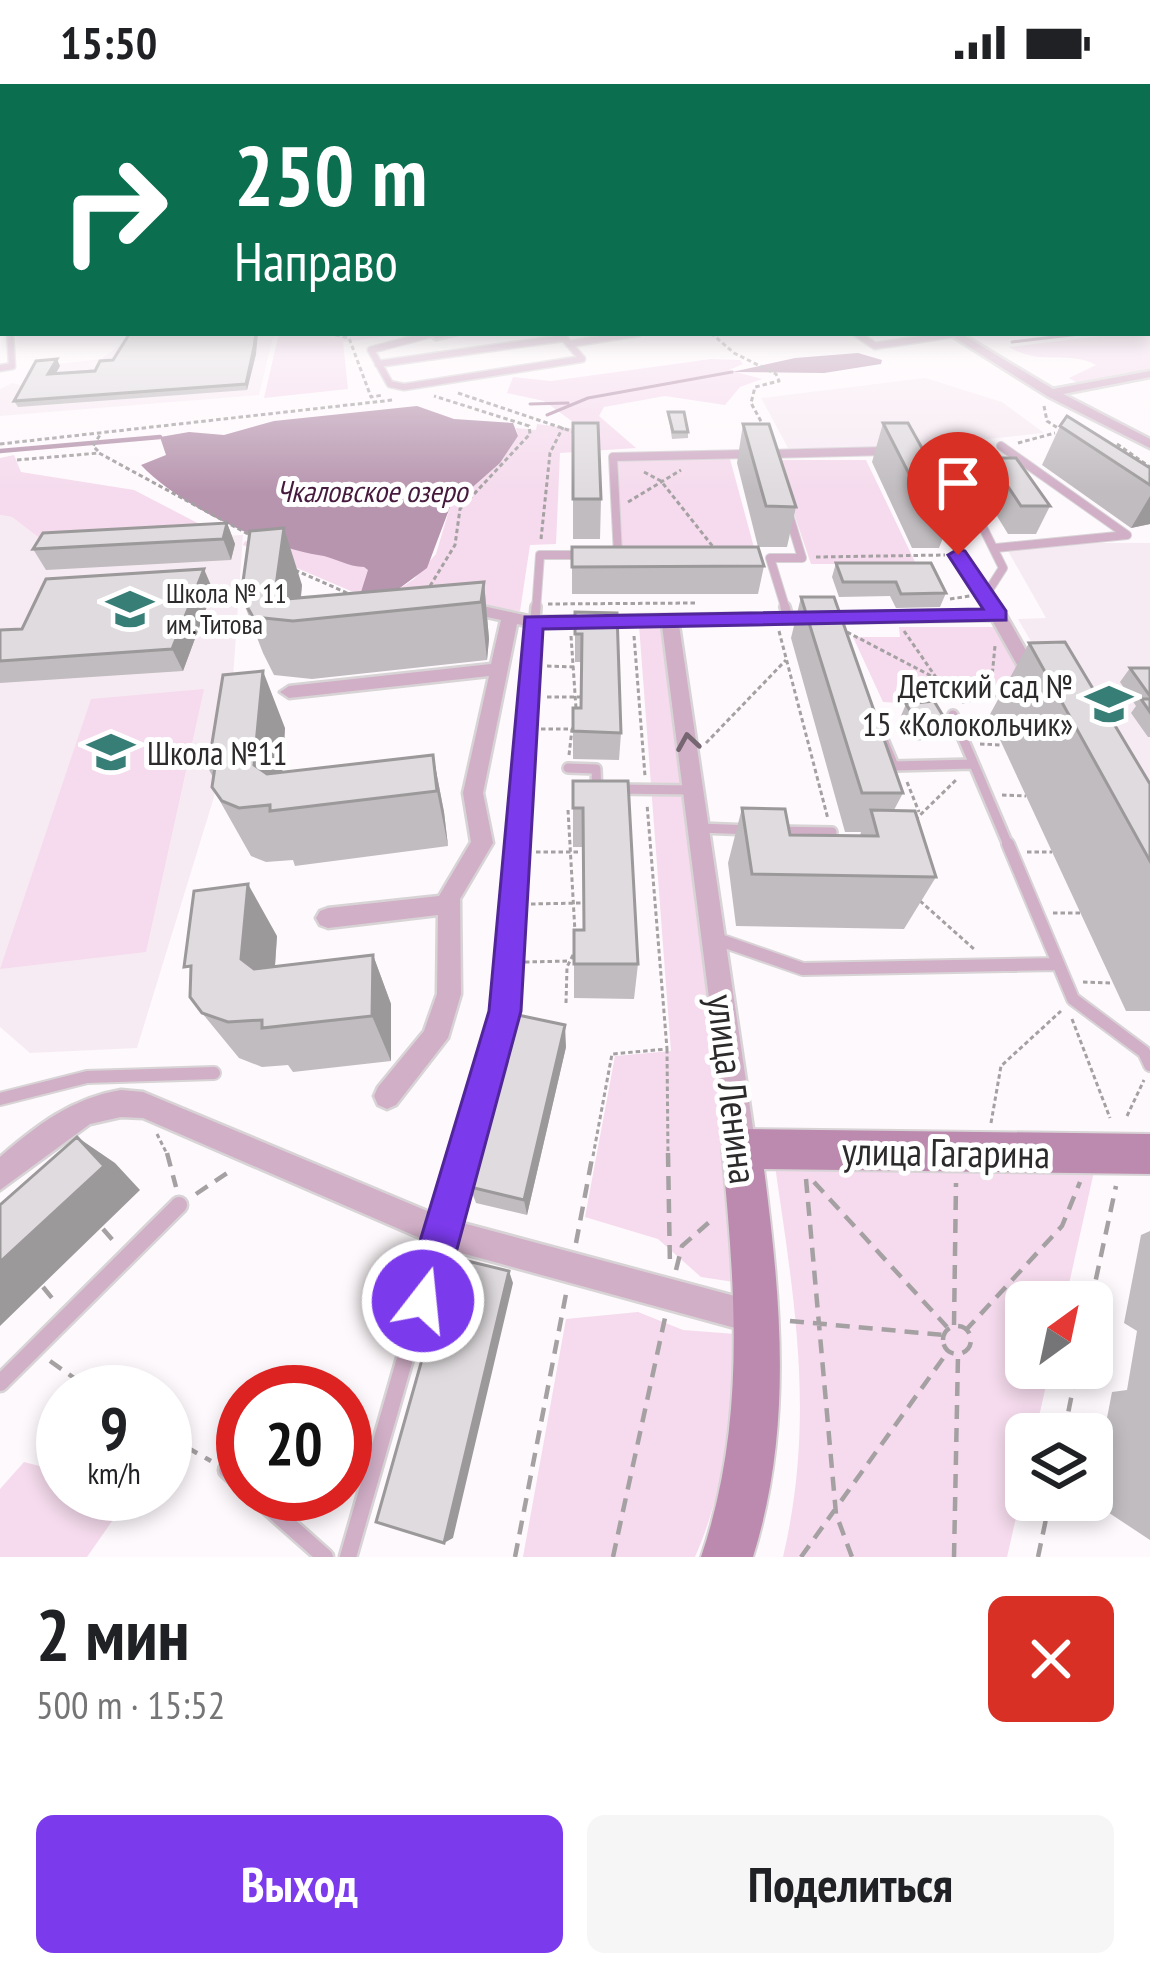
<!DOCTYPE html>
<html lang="ru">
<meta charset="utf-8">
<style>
body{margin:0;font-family:"PT Sans Narrow",sans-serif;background:#f6f6f6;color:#202124;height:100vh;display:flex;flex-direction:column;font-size:45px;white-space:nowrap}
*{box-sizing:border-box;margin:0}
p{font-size:39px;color:#757577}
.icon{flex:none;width:66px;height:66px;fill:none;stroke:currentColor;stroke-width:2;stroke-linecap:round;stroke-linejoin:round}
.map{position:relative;height:1473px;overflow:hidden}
.side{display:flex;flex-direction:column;background:#fff;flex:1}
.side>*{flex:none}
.top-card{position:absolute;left:0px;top:0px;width:1152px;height:252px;box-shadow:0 6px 18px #0003;background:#0b6e4f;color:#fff;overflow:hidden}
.needle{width:78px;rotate:33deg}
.fabs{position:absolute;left:1005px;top:1197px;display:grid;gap:24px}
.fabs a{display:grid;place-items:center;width:108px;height:108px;border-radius:18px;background:#fff;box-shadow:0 6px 18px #0003;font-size:60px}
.speed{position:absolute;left:36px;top:1281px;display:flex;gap:24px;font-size:60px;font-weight:700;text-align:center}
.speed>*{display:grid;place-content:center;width:156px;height:156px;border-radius:50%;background:#fff;box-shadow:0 6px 18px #0003;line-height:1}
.speed small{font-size:30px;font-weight:400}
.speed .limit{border:18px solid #d22;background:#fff;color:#111}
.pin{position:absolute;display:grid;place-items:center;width:102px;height:102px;color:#fff;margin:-123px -51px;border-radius:50% 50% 50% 0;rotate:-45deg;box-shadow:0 0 12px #0007}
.pin .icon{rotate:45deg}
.me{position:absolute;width:132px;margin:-66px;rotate:16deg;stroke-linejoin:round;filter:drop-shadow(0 0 9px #0008)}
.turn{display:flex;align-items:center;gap:42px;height:252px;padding:0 36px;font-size:54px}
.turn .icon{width:156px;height:156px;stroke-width:2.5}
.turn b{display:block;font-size:84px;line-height:102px}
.round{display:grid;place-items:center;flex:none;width:126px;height:126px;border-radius:18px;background:#f6f6f6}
.summary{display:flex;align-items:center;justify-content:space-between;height:204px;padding:0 36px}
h1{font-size:72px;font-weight:600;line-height:90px}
.primary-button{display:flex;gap:24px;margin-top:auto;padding:24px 36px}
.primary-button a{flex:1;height:138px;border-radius:18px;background:#7c3aed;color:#fff;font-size:48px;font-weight:600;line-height:138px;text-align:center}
.primary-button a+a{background:#f6f6f6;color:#202124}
.status{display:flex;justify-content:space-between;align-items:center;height:84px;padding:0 60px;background:#fff;direction:ltr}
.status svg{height:33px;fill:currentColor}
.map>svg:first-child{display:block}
.built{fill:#f7ebf3}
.green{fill:#f5dbed}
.water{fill:#b795ae}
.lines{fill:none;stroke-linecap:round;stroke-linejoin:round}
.stream-far1{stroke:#b795ae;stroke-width:3}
.stream{stroke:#b795ae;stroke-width:4.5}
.lane-far4-casing{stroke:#d8d4d6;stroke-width:9}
.lane-far3-casing{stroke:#d8d4d6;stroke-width:10}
.lane-far2-casing{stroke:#d8d4d6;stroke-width:14}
.lane-far1-casing{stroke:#d8d4d6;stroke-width:16}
.lane-casing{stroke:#d8d4d6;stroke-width:21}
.street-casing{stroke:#d8d4d6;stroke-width:5}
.secondary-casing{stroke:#d8d4d6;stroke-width:4}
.path-far1{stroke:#a5a1a3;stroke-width:3;stroke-dasharray:4.5 3;stroke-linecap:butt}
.path{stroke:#a5a1a3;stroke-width:4.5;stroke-dasharray:14 9;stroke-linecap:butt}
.lane-far4{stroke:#d1afc7;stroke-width:6}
.lane-far3{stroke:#d1afc7;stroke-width:8}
.lane-far2{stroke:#d1afc7;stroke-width:9}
.lane-far1{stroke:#d1afc7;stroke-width:12}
.lane{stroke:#d1afc7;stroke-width:16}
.street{fill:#d1afc7;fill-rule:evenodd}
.secondary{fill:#bb8aae;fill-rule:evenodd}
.wall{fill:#c0bcbf}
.shaded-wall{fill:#9c999b}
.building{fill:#dfdbde;stroke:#9c999b;stroke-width:3}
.oneway{stroke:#766671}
.route{fill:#7c3aed;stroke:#51269a;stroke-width:3}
.labels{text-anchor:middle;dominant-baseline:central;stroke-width:10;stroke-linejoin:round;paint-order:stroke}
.far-poi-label{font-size:27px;fill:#2c2a2b;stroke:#fff;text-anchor:start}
.far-water-label{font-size:30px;font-style:italic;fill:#461a3d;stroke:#fff}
.poi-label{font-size:33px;fill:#2c2a2b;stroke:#fff;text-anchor:end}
.near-street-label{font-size:39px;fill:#2c2a2b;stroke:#fff}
</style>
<div class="status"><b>15:50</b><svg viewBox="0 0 49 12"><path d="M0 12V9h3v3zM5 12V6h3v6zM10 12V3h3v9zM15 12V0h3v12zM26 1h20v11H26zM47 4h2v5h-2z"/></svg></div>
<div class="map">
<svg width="1150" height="1473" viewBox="0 0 1150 1473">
<rect width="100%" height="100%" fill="#fef9fc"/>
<path class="built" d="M137,249H274L259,311L0,332V305L12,299L25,302L38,282L101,275Z
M925,294L1002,318L1044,349L907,364H788L761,314Z
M0,431L12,433L46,459L243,451L231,623L214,713L137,964L30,969L0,943Z
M1095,459H1150V701L1104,684L1018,535L1046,534L1008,467Z"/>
<path class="green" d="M1150,246V288L1081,301L1069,294L1096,281C1067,266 1039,282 1009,263Z
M279,249H412L343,258L348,305L264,314Z
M711,275L740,276L743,280L729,286L762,295L740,303L725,321L665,312L604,323L599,332L636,364L560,369L556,460L530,461L520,527L372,516L243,461L245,457C281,461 330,472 364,483C374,487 385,501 393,509L414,495L436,470L450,423L500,379L518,352L516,344L536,346L537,340L584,346L544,317L507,309L513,293L551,297Z
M14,371L21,388L134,406L211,446L46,459L12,433L0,431V374Z
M618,375H730L759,482L621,481Z
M776,376H866L916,480H811Z
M639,541H663L731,1064L734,1198L701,1193L658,1155L585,1133L615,972L671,967Z
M899,543H997L1028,603L933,597L920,620L883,618L853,553H900Z
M204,605L146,868L0,885L91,615Z
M774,1075L1095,1083L1065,1218H1026V1284H1050L1035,1350H1026V1390L1007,1473H783C816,1333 794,1214 774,1075Z
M638,1228L683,1246L735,1250C731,1334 729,1394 695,1473H523L566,1235Z
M24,1378L63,1388V1410H131L87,1473H0V1405Z"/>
<path class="water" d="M858,269L882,276L881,280L824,289L732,288L795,274Z
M417,322L454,335L513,339L518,352L500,379L450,423L427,484L393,509L361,508L368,486L364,483C348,483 334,473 318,471C264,462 180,422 141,381L166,371L160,353L189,348L224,351L274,337Z"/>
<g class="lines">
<path class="stream-far1" d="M1012,258L1088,249
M530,320L568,319
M547,331L588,314L732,288"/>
<path class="stream" d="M0,367L160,353"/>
<defs>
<path id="lane-far4" d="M435,249L371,266L390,300L404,303L582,275L560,249
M856,249L875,262L953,250
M569,260L638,249
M378,280L564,254
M0,284L12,282L10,249"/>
<path id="lane-far3" d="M767,370L886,367
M941,438L995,526
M996,464L1127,451L1001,362
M612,471H618L613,373L748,370
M987,509L1003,484L958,393H992
M536,526L540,471H582
M786,526L770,474H802L789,431"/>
<path id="lane-far2" d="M785,523L788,534
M993,523L998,531
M953,631L1009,763
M884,658L894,682L973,680
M568,684L596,685L597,711
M615,705L692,706
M700,744L751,746
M775,747L832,748
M518,763L536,523"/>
<path id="lane-far1" d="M1008,760L1073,915L1144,968L1150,981
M714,854L803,885L1058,880
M0,1015L87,993L214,989
M463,1072L505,927L518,760"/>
<path id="lane" d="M0,1299L179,1121
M227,1386L243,1400
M254,1410L325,1473
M348,1473L464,1069"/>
<path id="street" d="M1149,218H1150V224H1149Z
M435,249H461L436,255L431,252Z
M947,249H960L1053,305L1150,287V293L1063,310L1150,355V364L1047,312Z
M460,517L533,533L998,526L1006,531L1044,598L1041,602H1029L992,536L679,541L756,1065L752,1075L742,1079L732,1075L728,1065L662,541L533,543L517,540L483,709L493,759L460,815L461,910L448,954L396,1021L387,1025L378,1021L374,1012L378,1003L424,947L437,910L438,831L328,844L320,841L316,834L320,827L328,824L439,812L471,758L463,709L489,592L289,614L280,608L289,602L491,580L501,536L454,526V518Z
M121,1006L143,1008L444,1134L757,1218L768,1223L773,1234L768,1245L757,1250L443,1164L143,1034L121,1033L90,1040L0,1106V1073C37,1041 72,1014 121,1006Z"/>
<path id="secondary" d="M742,1045L1150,1050V1090L764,1085C781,1218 793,1344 753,1473H701C747,1338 735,1205 722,1065L728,1051Z"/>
</defs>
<use href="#lane-far4" class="lane-far4-casing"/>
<use href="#lane-far3" class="lane-far3-casing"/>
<use href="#lane-far2" class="lane-far2-casing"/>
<use href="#lane-far1" class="lane-far1-casing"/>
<use href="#lane" class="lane-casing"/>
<use href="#street" class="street-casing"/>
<use href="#secondary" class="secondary-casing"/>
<path class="path-far1" d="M328,249L349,254L371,313L383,311
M711,249L734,269L776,290L779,297L755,303L751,319L763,341
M458,309L574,348
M1044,322L1047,337L1061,346
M1018,359L1055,349
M0,360L393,316
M1117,360L1150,383
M923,366L985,363
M98,367L93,362L100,351
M17,376L99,369L250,451
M644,388L661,397L714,464
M628,418L681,386
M541,455L550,369L563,343
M816,473L945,471
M295,486L347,509
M430,502L455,461L460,425L530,350L529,342L434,312
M950,515L970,512
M548,520L695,519
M779,547L828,735
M904,547L953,618
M847,548L939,596
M571,552L576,624
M634,552L645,692
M547,582L574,583
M948,599L1002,615
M547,613H581
M962,618L990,613L995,562
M541,645H573
M706,659L786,576
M980,660L1000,661
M569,671L572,645
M907,698L919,728
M1002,711L1026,712
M568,726L575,848
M915,736L956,696
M536,768H581
M1027,768H1052
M920,817L975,866
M531,820L581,819
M1053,829H1080
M525,878L569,877
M1083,898L1113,899
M566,919L567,883L574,869
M1072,935L1110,1034
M667,965L668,1072
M1127,1032L1144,996
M991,1039L1001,982L1061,927
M157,1050L168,1072
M593,1072L612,970L667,965L647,720"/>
<path class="path" d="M167,1069L176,1103
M668,1069L670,1183
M806,1095L836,1430L852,1473
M814,1098L947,1243
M196,1110L233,1085
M103,1145L116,1160
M576,1159L593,1069
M676,1186L682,1162L715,1133
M43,1203L56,1219
M1091,1218L1116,1102
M790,1237L944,1251
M954,1241L956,1099
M943 1256a14 14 0 1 1 28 0a14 14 0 1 1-28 0Z
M965,1247L1062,1142L1080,1098
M50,1277L94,1308
M1064,1350L1077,1284
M165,1351L211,1377
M515,1473L566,1210
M613,1473L665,1234
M801,1473L949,1266
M954,1473L958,1271
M1038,1473L1050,1416"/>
<use href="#lane-far4" class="lane-far4"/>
<use href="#lane-far3" class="lane-far3"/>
<use href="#lane-far2" class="lane-far2"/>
<use href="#lane-far1" class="lane-far1"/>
<use href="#lane" class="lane"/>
<use href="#street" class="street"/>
<use href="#secondary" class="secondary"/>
</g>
<path class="wall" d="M256,270L247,306L18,323L14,317L60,282L56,289Z
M668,328L688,348V354L672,355Z
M573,339L601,415L600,455H573Z
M883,339L955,423L939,464H912L872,378Z
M743,340L796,423L787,463H758L737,379Z
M1060,342L1150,384V440L1131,444L1042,381Z
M989,374L1050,422L1036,450H1008L978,401Z
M227,439L235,460L231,476L46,486L33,465Z
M572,463L764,482L758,510H572Z
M836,479L946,509L940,523L896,524L890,512L839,513L832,493Z
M484,498L489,555L487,576L312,595L274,591L263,569L241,512L302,501L301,514Z
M213,506L183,587L0,599V546L22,545Z
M801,513L903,709L894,726L936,793L904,845L736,842L728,779L742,724L790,751L860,752L861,748H845L791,554Z
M575,528L621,649L619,676L573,675V624H581L582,578H575Z
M1029,559L1150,700V927H1126L989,632Z
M1130,584H1150V653H1148L1131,629L1136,622L1120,598Z
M906,620L948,640L941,654L913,657L900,634Z
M285,644L282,688L433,671L444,728L448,762L295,782L293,776L266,778L251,772L212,703L214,695L208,684Z
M573,697L638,880L634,915L574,914V846H583V763H573Z
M277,852L275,882L373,871L391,920V977L293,988L288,981L262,983L239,974L202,929Z
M566,963L527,1131L476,1119L470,1103Z
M1150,1147V1456L1091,1417L1112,1308L1127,1306L1137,1247L1124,1239L1141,1151Z"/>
<path class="shaded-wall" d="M256,249H258L256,270L247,306L246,300Z
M57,275L60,282L52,296L48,290Z
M1150,412V440L1131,444Z
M227,439L235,460L231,476L223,455Z
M284,444L302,501L298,537L274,516Z
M204,485L213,506L183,587L172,565Z
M484,498L489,555L487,576L481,518Z
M263,587L285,644L280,726L254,681Z
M433,671L444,728L448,762L437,707Z
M248,800L277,852L272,924L241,875Z
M373,871L391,920V977L372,932Z
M565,941L566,963L527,1131L524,1116Z
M77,1053L115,1079L140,1106L0,1242V1178Z
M509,1187L513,1199L453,1454L444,1459Z"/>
<path class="building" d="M130,249H256L254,263L246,300L14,317L36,277L57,275L48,290L95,287L100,277L113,276Z
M668,328H684L688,348H673Z
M1067,332L1150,384V401L1060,342Z
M573,339H598L601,415H573Z
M883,339H908L955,423H926Z
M743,340H769L796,423L766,422Z
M989,374H1016L1050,422H1021Z
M227,439L223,455L33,465L43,449Z
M284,444L274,516L484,498L481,518L293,537L253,533L241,512L250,447Z
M572,463H758L764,482L572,483Z
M836,479H931L946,509L901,510L896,498H843Z
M204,485L172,565L0,577V546L22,545L46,495Z
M801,513H834L903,709H862Z
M575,528L617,529L621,649L573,647V624H581L582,550H575Z
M1065,558L1150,700V777L1029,559Z
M1130,584H1150V612Z
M263,587L254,681L267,690L433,671L437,707L270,727V721L239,724L222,717L212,703L215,683L208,684L223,591Z
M1141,615H1150V628Z
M934,617L948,640L920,643L906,620Z
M573,697H628L638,880H574V846H584L583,724H573Z
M742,724L785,725L790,751L878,752L871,726L915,727L936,793L752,790Z
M248,800L241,875L254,885L373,871L372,932L262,944V936L228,938L202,929L190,913L191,882L184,883L194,807Z
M518,931L565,941L524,1116L470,1103Z
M77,1053L104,1082L0,1178V1121Z
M451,1173L509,1187L444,1459L376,1438Z"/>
<defs><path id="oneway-chevron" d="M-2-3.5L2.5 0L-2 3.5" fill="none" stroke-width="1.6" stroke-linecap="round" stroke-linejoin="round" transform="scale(3)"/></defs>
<use class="oneway" href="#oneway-chevron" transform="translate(688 658) rotate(-99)"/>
<linearGradient id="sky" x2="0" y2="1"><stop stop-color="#94a8d1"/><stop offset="0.5" stop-color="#fffcfe"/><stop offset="1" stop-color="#fffcfe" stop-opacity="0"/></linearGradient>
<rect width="1150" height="408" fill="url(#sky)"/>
<path class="route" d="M958,465L965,467L1006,527V536L543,545L521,927L443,1217L437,1232L423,1238L408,1232L402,1217L489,927L525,533L983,525L948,471Z"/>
<defs>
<symbol id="school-bare" viewBox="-9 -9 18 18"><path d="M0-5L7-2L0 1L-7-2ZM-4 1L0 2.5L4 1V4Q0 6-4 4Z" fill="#377e77" stroke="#fff" stroke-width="2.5" paint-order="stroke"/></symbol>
</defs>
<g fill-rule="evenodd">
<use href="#school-bare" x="97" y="492" width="66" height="66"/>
<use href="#school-bare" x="1076" y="587" width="66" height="66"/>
<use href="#school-bare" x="78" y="635" width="66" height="66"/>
</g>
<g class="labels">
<g class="far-poi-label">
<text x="166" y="509">Школа № 11<tspan x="166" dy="31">им. Титова</tspan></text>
</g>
<g class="far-water-label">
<text x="372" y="406">Чкаловское озеро</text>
</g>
<g class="poi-label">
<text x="1073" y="601">Детский сад №<tspan x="1073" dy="38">15 «Колокольчик»</tspan></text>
<text x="147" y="668" text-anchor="start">Школа №11</text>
</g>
<g class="near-street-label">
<text transform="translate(733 1005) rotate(83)">улица Ленина</text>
<text transform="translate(946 1068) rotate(1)">улица Гагарина</text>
</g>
</g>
</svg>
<div class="fabs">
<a><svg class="needle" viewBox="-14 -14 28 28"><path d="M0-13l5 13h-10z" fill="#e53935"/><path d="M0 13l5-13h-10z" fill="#757577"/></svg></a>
<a><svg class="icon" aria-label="layers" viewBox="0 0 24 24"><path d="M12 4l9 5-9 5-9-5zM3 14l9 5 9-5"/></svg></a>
</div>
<div class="speed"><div>9<small>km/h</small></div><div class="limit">20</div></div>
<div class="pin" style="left:958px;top:471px;background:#d93025"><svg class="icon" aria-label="arrive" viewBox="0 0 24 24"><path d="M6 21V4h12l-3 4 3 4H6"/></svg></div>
<svg class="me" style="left:423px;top:1217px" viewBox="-20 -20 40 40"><circle r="17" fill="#7c3aed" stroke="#fff" stroke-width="3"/><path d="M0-11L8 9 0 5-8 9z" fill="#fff"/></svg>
<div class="top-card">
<div class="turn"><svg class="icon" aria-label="right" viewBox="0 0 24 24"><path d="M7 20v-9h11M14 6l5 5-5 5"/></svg><div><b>250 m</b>Направо</div></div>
</div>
</div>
<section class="side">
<div class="summary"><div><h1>2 мин</h1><p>500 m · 15:52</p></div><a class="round" style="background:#d93025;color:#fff"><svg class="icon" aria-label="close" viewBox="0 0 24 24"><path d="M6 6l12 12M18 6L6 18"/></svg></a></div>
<div class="primary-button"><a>Выход</a><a>Поделиться</a></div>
</section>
